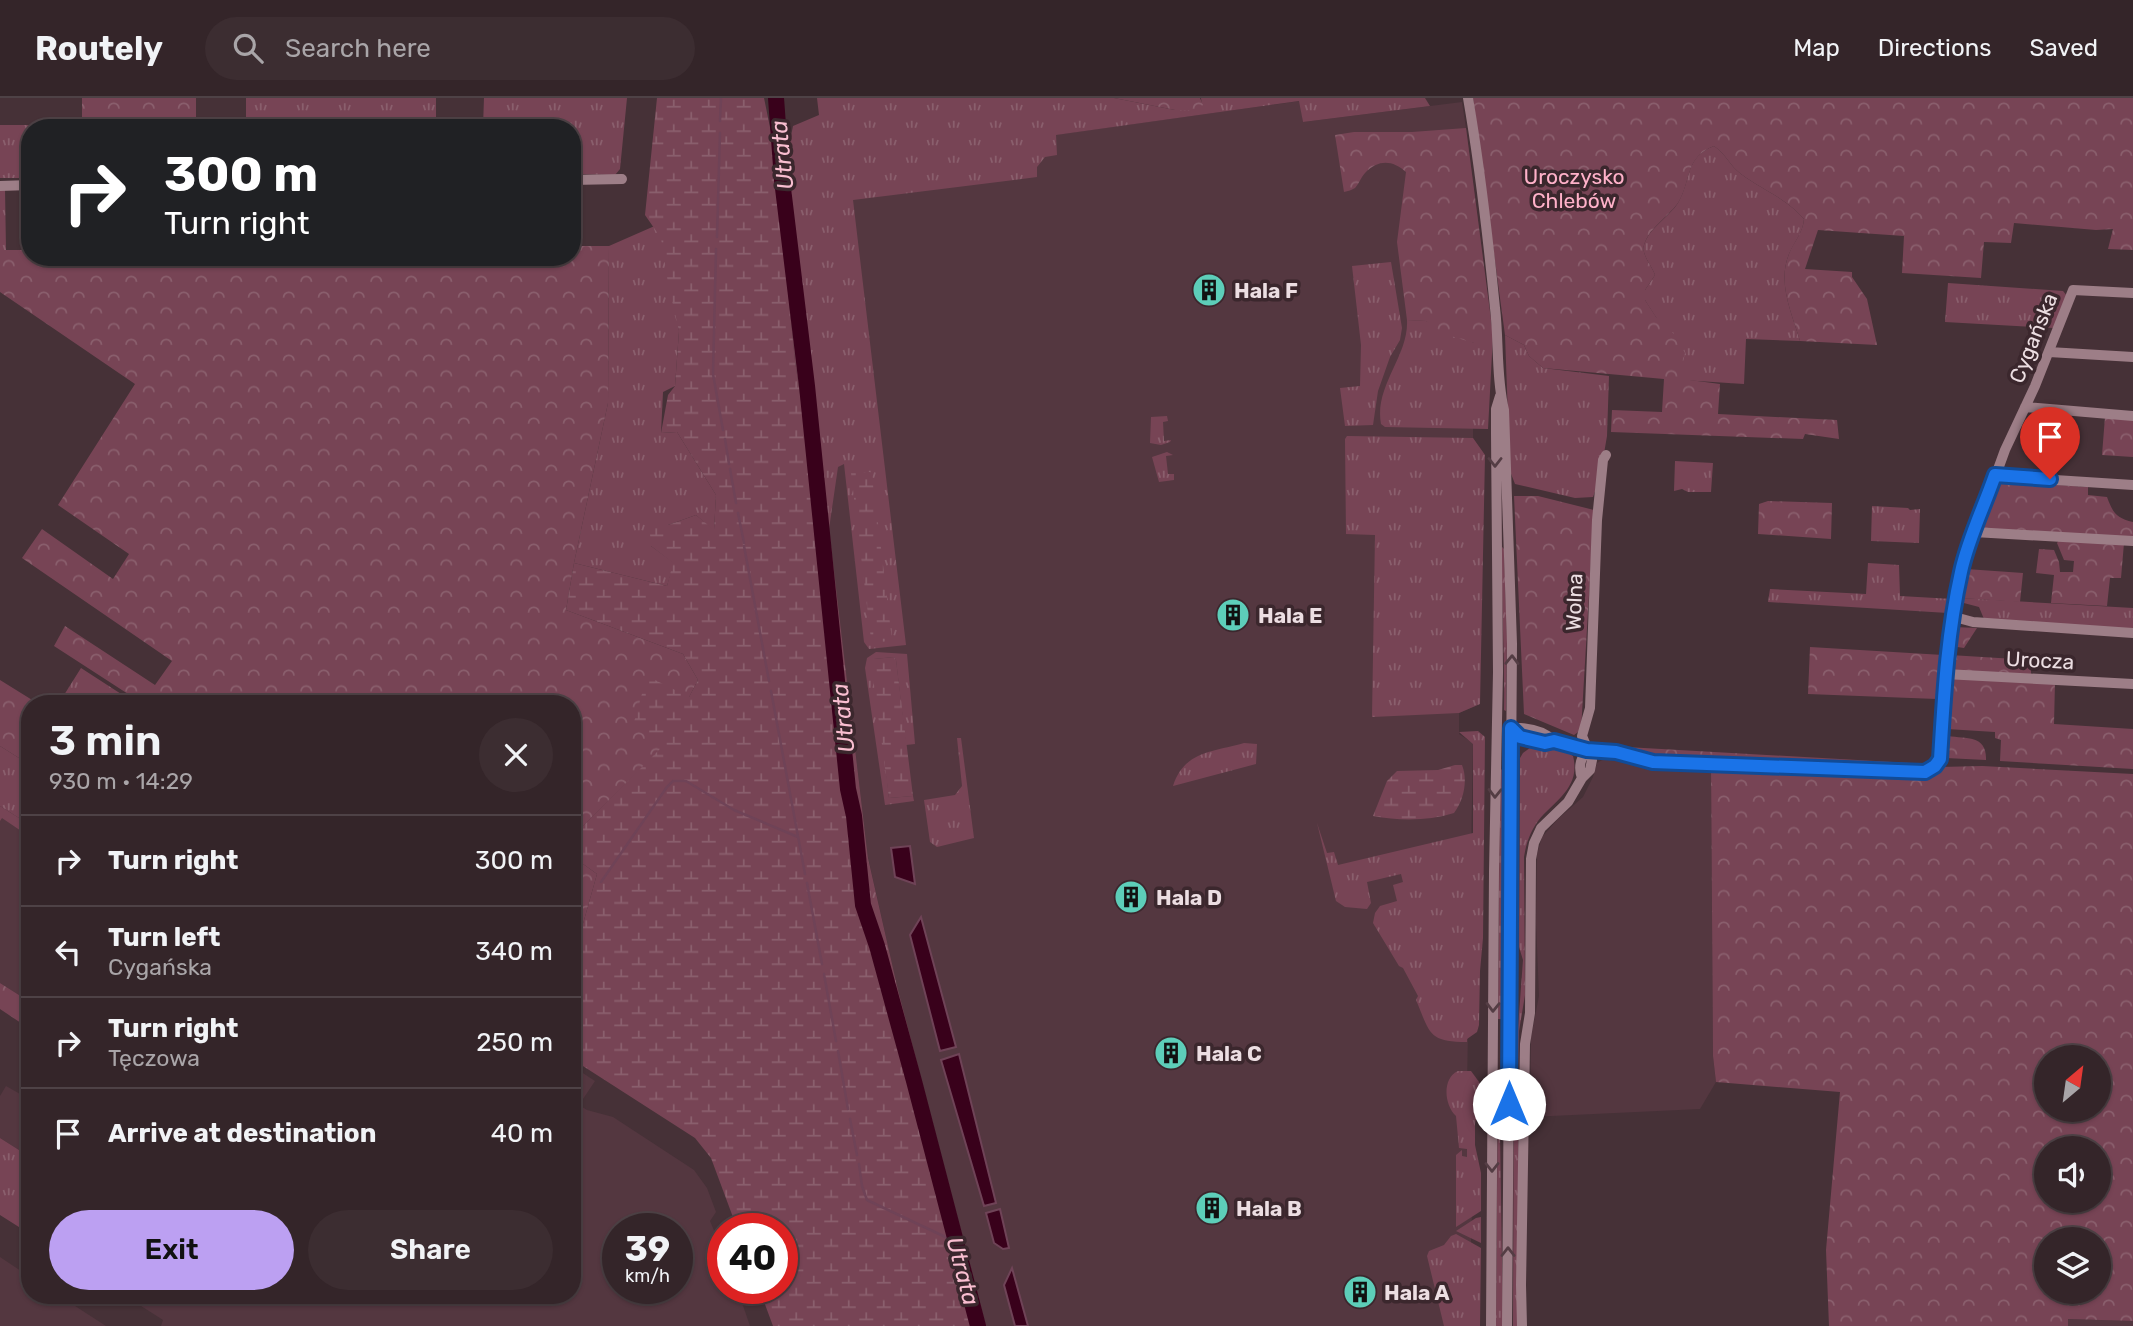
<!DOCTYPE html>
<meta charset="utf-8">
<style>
body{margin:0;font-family:Rubik,sans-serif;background:#3c2d31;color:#f1f3f6;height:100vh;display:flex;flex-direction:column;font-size:26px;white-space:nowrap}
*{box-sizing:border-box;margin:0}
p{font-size:23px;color:#a9a5a8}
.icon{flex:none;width:38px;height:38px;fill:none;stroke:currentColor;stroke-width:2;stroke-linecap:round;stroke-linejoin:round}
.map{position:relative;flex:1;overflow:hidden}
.sheet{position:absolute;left:21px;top:597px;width:560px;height:609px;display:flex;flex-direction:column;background:#342529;border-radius:28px;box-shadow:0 2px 5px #0004,0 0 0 2px #4e4246}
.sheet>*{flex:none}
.hud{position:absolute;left:21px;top:21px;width:560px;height:147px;border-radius:28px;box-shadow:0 2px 5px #0004,0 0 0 2px #4e4246;background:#202124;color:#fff;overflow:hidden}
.needle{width:46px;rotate:29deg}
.controls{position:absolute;left:2034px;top:947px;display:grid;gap:14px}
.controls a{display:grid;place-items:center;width:77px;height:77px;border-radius:50%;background:#342529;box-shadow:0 2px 5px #0004,0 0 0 2px #4e4246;font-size:35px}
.speed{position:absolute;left:602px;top:1115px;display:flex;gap:14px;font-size:35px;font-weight:700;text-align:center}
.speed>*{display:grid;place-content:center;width:91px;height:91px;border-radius:50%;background:#342529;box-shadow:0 2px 5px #0004,0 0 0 2px #4e4246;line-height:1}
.speed small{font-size:18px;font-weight:400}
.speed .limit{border:10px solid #d22;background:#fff;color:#111}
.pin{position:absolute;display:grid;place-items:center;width:60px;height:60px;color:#fff;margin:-72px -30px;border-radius:50% 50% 50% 0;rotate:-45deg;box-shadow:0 0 7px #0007}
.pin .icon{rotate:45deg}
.me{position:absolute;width:77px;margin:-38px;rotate:0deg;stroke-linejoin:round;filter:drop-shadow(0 0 5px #0008)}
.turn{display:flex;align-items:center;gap:24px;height:147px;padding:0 28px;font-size:32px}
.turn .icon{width:91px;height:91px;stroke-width:2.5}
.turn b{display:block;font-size:49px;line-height:60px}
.round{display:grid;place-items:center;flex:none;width:74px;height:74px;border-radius:37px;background:#3c2d31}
.overview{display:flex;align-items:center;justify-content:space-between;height:119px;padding:0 28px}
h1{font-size:42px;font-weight:600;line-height:52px}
.primary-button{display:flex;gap:14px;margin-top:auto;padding:14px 28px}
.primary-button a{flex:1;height:80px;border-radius:42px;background:#bca0f2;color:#111;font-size:28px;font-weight:600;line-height:80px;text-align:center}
.primary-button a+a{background:#3c2d31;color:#f1f3f6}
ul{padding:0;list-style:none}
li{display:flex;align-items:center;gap:21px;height:91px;padding:0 28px;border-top:2px solid #4e4246}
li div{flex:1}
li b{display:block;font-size:26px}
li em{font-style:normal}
header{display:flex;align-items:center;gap:42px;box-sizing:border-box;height:98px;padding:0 35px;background:#342529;border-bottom:2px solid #4e4246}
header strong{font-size:33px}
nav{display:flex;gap:38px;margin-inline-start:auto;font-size:24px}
.search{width:490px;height:63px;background:#3c2d31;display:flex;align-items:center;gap:18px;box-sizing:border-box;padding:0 24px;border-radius:38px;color:#a9a5a8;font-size:26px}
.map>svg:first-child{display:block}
.built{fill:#543740;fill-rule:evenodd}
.grass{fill:url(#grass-tufts)}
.forest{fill:url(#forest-crowns);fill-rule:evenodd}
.wetland{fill:url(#wetland-marsh)}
.water{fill:#39011b;stroke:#6f4357;stroke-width:2}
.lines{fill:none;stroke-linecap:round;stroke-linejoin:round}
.stream{stroke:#6f4357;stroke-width:2.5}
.river{stroke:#39011b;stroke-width:16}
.minor{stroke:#9d7e87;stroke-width:10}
.oneway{stroke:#543d44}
.route-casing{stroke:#114b97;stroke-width:18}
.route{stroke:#1a73e8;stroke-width:12}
.labels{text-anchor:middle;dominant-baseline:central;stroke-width:7;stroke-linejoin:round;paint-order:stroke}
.park-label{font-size:21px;fill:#ffb1c9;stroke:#3b272d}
.poi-label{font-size:21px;font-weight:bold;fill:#ecdee2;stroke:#3b272d;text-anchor:start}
.street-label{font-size:21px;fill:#ecdee2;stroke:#3b272d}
.water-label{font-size:23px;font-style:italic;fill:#f9bed0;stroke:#3b272d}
</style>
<header>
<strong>Routely</strong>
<div class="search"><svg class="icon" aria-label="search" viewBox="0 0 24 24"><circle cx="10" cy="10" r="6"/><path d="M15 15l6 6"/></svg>Search here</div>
<nav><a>Map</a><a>Directions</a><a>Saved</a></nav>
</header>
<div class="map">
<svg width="2133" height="1228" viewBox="0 0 2133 1228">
<defs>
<pattern id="grass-tufts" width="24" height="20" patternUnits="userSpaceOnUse" patternTransform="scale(1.75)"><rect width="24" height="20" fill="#745"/><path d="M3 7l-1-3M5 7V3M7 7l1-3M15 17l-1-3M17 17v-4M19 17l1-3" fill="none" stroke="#8a5f6d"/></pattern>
<pattern id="forest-crowns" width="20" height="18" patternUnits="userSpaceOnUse" patternTransform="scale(1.75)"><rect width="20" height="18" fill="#745"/><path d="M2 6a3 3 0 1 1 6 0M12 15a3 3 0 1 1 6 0" fill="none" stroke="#8a5f6d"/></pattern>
<pattern id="wetland-marsh" width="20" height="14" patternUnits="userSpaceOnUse" patternTransform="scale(1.75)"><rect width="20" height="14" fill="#745"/><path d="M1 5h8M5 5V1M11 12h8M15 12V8" fill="none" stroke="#8a5f6d"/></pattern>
</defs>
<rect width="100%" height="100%" fill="#463137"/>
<path class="built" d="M1300,3L1303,24L1462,4L1466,30L1493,237L1473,331V340L1485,357L1473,428L1480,606L1459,615V636L1473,645L1466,1046L1473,1087L1468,1228H986L898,892L868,759L819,349L794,73Z
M1604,661L1651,669L1711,668L1713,958L1716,984L1700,1011L1530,1019L1531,939L1539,898L1536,824L1537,756L1542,739L1558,721L1583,699L1593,679L1597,665Z
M0,708L30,727V904L0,885Z
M572,968L595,983L579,1007L587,1012L613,1019L694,1072L707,1090L716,1114L710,1123L723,1154V1190H737L750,1228H161L163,1222L124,1197H572ZM677,1130V1190H618V1130Z
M30,980V1059L0,1040V998L6,988L20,996Z
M0,1159L30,1179V1197H58L106,1228H0Z
M2068,1221L2133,1223V1228H2068Z"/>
<path class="grass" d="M246,0H436V30L246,28Z
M484,0H627L620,71L615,77L572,76V30L483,29Z
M817,0H1114L1175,12L1202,7L1201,0H1425L1430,8L1303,24L1299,3L1056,37L1057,57L1045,59L1037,69V79L853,102L906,547L869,551L864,544L844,366L838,369L829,431L868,760L898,892L986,1228H972L898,937L862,814L850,733L814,390L795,263L773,44L790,43L793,28L819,17Z
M0,27H54V30H30V80H0Z
M1714,48C1726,56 1730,68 1741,76C1764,93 1783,98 1804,121C1803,135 1794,144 1789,156C1777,185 1792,215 1800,243L1746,241L1744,286L1682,282C1681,250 1660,227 1645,202V192L1655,177C1652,168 1641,156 1644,147C1649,130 1669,119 1678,105C1692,81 1684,60 1714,48Z
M0,91H5L6,152H0Z
M666,123L679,233L675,288L663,294L661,335L677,334L716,397L714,433L696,417L668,427L651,448L674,465L667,488L574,465L608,305L609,148Z
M1391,164L1402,230L1400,242L1390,259L1378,293L1373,327L1345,328L1340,290L1360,288L1361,247L1352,168Z
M1948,185L2063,193L2067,198L2054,230L1945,224Z
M1407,222L1426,223L1474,245V237H1493L1488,331L1385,329L1381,326C1374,288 1409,258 1407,222Z
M1505,237L1524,247L1529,258L1543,270L1609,278L1607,338L1600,379L1593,399L1575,400L1515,386L1510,373Z
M1167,318L1168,323L1163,324L1164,343L1171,342L1170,344L1161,347L1150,345L1151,319Z
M1347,338L1473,340L1485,357L1480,606L1459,615L1372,619L1375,437L1346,436L1345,341Z
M1167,354L1173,357L1166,358L1168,376H1174V382L1159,384L1152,359Z
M1675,363L1713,365L1711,394H1688L1682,391L1674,393Z
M1872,408L1908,410L1910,412L1920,411L1919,445L1871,443Z
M1502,449L1504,451L1507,541L1506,613L1504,612C1505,558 1501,504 1502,449Z
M1868,465L1899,467L1900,498L1953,501L1948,515L1768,504L1770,491L1866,496Z
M1961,500L2133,510V532L1984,521L1979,509L1960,504Z
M876,554L907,556L915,646L906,647L896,562L894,559L874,561L889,700L913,698L914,703L885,707L865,570L867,560Z
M81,570L135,605H59Z
M1478,633L1485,639L1483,840L1480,873L1479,927L1477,934L1467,941V944C1428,944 1430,935 1416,902L1418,898L1403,870L1399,868L1373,825L1375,815L1380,808L1397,803L1393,787L1403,784L1401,776L1367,784L1371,805L1367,811L1345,809L1336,803L1317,725L1327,755L1334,754L1338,767L1473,735V646L1459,634Z
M957,640H961L974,740L937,749L930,744L924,702L955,697L962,688Z
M1244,645L1257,646L1256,666L1173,688C1184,653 1213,654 1244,645Z
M1534,647C1547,648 1562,650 1573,658C1581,690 1555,702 1538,723C1530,734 1526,746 1524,759L1525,897L1519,933L1518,974L1519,1228H1513L1514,931L1518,930L1523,862L1519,849L1520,660L1523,655Z
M0,648L30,667V727L0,708Z
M1500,671L1503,672V730L1506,769L1505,921H1498Z
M1499,971L1503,1228H1496L1498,972Z
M1458,973H1471L1482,988L1475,1026V1047L1481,1075V1113L1456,1129V1057L1462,1052V1058L1467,1059V1051L1459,1050L1456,1018C1444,1007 1442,980 1458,973Z
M0,1040L30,1059V1136L0,1117Z
M1481,1119V1145L1456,1133L1476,1120Z
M1456,1136L1481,1150L1480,1228H1444L1427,1158L1429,1153L1444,1147L1451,1138Z"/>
<path class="forest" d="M82,0H196V27L113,30L112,28L82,27Z
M1114,0H1200L1203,7L1195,12H1175Z
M1473,0H2133V152L2108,151L2113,131L2096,132L2014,125L2011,145L1984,144L1981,180L1902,175L1904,138L1818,132L1805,171L1852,174V179L1867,201L1877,247L1800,243C1792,215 1777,185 1789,156C1794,143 1803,135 1804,121C1783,98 1764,93 1741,76C1730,68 1726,56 1714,48C1684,60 1692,82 1678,105C1668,119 1649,130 1644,147C1641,156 1652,168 1655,177L1645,192V202L1656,219L1676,238L1685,255L1682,269V281L1720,286L1718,316L1837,322L1839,341L1805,336L1803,341L1611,334L1612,312L1662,314L1664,281L1543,270L1529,258L1524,247L1505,237Z
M1466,30L1493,237H1474V245L1444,236L1426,223L1407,222L1397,144L1406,74C1393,62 1378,61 1365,75C1361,79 1359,86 1355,90C1352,92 1348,93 1344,94L1335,37L1354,34H1412Z
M572,148H609L608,305L574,465L566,512L683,556L698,582L663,649L572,739V606L142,605L54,548L65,528L155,587L172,563L22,460L42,431L113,481L129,456L58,407L135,286L0,194V152H30V159H572Z
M2105,319L2133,320V359L2102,357Z
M2001,383L2088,389V397L2107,399C2113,415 2116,420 2133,424V441L1982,432L1995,389Z
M1514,398H1538L1594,412L1581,632L1574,637L1524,616Z
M1768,403L1832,405L1831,441L1758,436L1759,406Z
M2059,442L2124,445L2121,480H2110L2107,508L2051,505L2054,477L2036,475L2039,451L2054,452L2059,464L2060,474H2073L2074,463L2064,462L2057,445Z
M1966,471L2023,475L2020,504L1961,500Z
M1954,529L1977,530L1964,550L1951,548Z
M1810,549L1943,557L1940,604L1937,601L1808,596Z
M1950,557L2031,562V578L1949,574Z
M1951,579L2055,584L2054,626L2133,631V671L2000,663L2001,642L1995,640V634L1947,631L1949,581Z
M0,582L37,605L30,606V667L0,648Z
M1948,638C1967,641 1987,637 1986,662L1946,660Z
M1626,649L1928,666L1935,661L1934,665L1925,671L1642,659L1626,652Z
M1711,668L1919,679L1940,669L1982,668L2133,676V1223L2068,1221V1228H1829L1826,1152L1840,994L1716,984L1713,958ZM2046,959H2098V1012H2046ZM2046,1050H2098V1102H2046ZM2046,1141H2098V1194H2046Z
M0,708L30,727V739L2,720L0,723Z
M572,758L597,776L572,865Z
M0,885L30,904V931L0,911Z"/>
<path class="wetland" d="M657,0H764L773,44L795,263L814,390L850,733L862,814L898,937L971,1228H773L759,1190H782V1130H737L711,1060L695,1040L572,961V865L597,776L572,758V739L662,649L634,624L647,578L689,599L698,582L683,556L566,512L574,465L667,488L673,465L651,448L649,423L668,427L696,417L714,432L716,397L677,334L661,335L668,297L675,288L679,233L668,185L661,140L645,117Z
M870,374L872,375L892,542C887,544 876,545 871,541L851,375Z
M894,559L896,562L913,698L889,700L871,564L874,561Z
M1455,667H1462C1468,682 1464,702 1454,715C1428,723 1400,723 1373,718L1387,683L1397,673L1438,672Z"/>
<path class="water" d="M910,748L915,786L895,779L891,750Z
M921,819L956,949L940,953L910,837Z
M959,956L996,1105L984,1108L941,962Z
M1000,1111L1009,1150L1003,1151L994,1145L986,1115Z
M1012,1170L1028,1228H1015L1004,1187Z"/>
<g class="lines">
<path class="stream" d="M720,23L721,0
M717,139L720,35
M716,151L713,276L723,332
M725,341L729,366
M730,371L736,405
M738,415L744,445
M744,448L769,583
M771,593L805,776
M601,784L667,689L673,683H686L734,712L798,739
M807,785L822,866
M824,876L836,943
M838,953L848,1011
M850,1021L857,1057
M859,1066L862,1088L867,1102L956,1144"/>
<path class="river" d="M776,0L782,82L807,288L848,691L854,718L863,807L877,848L914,983L978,1228"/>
<path class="minor" d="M1468,0C1480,69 1488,140 1495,210C1499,243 1496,279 1504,312L1512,546L1507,1228
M572,82L622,81
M0,88L30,87
M2049,254L2133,259
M2025,309L2133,318
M1995,378L2133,387
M1974,434L2133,443
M1951,518L1973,524L2133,535
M1945,576L2133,586
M1509,630C1526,629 1542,631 1554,643
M1511,630L1520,639L1545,645L1554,643L1587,652L1616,654L1653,664L1919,675L1935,668L1940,661L1946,552L1961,473L2005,352L2035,288L2073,192L2133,195
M1582,680C1578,669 1580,661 1587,652
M1491,1228L1494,773L1498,574L1496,336V311L1500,298
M1522,1228L1521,1187L1525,946L1530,915L1531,761L1534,745L1541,730L1568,704L1582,680L1590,672L1592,662L1582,638L1590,610L1597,422L1603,362L1606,357"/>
</g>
<defs><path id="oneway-chevron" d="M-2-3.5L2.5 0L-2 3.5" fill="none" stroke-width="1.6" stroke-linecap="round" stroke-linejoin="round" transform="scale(1.75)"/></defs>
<g class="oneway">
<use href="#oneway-chevron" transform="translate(1495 364) rotate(90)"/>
<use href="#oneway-chevron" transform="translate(1512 562) rotate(-89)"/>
<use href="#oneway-chevron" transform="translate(1495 695) rotate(91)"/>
<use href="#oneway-chevron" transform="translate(1493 909) rotate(91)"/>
<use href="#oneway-chevron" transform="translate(1492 1069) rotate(90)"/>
<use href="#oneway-chevron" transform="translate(1508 1154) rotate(-90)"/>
</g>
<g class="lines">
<defs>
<path id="route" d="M1509,1006L1511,630L1520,639L1545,645L1554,643L1587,652L1616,654L1653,664L1925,674L1935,668L1940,661C1944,597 1947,537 1961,474C1968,441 1984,409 1995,377L2050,381"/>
</defs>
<use href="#route" class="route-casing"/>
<use href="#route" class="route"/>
</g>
<defs>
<symbol id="building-disc" viewBox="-11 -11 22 22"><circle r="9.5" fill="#5dceb9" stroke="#3b272d"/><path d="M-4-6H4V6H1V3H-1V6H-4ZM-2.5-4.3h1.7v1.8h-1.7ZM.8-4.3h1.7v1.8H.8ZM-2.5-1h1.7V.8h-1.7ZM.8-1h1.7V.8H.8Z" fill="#111"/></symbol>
</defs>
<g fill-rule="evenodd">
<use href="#building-disc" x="1190" y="173" width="38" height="38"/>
<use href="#building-disc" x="1214" y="498" width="38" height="38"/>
<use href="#building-disc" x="1112" y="780" width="38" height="38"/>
<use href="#building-disc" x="1152" y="936" width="38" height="38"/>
<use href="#building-disc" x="1193" y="1091" width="38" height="38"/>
<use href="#building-disc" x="1341" y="1175" width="38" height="38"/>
</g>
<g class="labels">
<g class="park-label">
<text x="1574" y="78">Uroczysko<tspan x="1574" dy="24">Chlebów</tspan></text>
</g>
<g class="poi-label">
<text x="1234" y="192">Hala F</text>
<text x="1258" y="517">Hala E</text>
<text x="1156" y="799">Hala D</text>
<text x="1196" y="955">Hala C</text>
<text x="1236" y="1110">Hala B</text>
<text x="1384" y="1194">Hala A</text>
</g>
<g class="street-label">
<text transform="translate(2033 240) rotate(-68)">Cygańska</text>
<text transform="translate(1574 504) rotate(-88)">Wolna</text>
<text transform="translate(2040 562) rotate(3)">Urocza</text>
</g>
<g class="water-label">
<text transform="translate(782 57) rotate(-96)">Utrata</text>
<text transform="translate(843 620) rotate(-96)">Utrata</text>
<text transform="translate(963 1173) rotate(75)">Utrata</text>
</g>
</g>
</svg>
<div class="controls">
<a><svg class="needle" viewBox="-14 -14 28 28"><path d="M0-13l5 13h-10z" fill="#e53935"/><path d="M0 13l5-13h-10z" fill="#a9a5a8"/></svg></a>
<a><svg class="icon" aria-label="sound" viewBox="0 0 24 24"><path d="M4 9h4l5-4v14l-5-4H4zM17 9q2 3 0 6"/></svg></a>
<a><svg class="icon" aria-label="layers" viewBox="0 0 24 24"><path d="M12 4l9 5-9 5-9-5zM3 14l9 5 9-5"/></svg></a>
</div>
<div class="speed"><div>39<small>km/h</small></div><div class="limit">40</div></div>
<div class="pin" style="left:2050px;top:381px;background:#d93025"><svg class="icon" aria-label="arrive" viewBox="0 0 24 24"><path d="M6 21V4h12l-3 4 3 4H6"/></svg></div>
<svg class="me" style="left:1509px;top:1006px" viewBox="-20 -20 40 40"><circle r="19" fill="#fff"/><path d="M0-13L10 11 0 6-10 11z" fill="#1a73e8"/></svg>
<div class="hud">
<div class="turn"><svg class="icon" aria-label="right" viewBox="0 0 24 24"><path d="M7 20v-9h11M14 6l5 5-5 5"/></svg><div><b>300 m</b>Turn right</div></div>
</div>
<section class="sheet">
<div class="overview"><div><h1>3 min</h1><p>930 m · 14:29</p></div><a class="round"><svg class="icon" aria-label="close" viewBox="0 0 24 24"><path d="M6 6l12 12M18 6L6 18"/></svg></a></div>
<ul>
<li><svg class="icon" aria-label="right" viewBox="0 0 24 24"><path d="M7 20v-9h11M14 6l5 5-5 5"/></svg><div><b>Turn right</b></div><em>300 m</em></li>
<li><svg class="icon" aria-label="left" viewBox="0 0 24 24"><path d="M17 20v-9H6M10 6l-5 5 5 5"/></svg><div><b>Turn left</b><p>Cygańska</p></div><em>340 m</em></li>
<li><svg class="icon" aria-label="right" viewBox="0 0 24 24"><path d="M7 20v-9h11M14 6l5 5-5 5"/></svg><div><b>Turn right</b><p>Tęczowa</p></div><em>250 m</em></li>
<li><svg class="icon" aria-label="arrive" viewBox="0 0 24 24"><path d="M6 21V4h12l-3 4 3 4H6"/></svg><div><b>Arrive at destination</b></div><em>40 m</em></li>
</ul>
<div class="primary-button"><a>Exit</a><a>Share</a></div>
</section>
</div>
